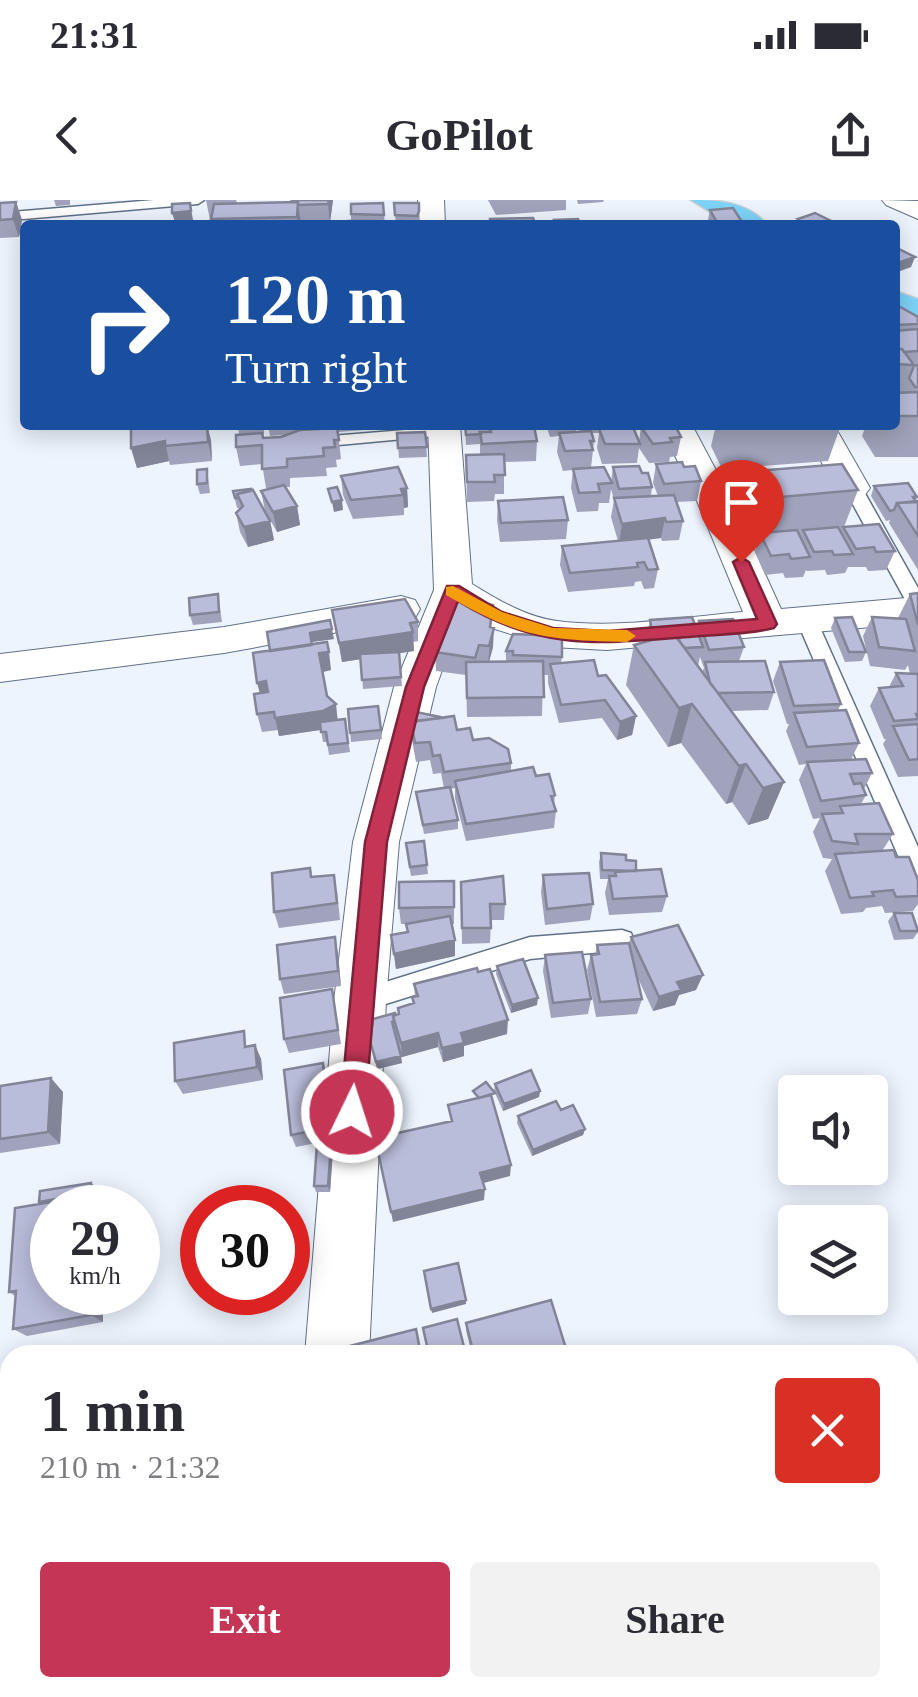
<!DOCTYPE html>
<meta charset="utf-8">
<style>
body{margin:0;font-family:Georgia,serif;background:#f2f2f3;color:#2b2b33;height:100vh;display:flex;flex-direction:column;font-size:38px;white-space:nowrap}
*{box-sizing:border-box;margin:0}
p{font-size:32px;color:#7c7c81}
.icon{flex:none;width:55px;height:55px;fill:none;stroke:currentColor;stroke-width:2;stroke-linecap:round;stroke-linejoin:round}
.map{position:relative;flex:1;overflow:hidden}
.sheet{position:absolute;left:0px;top:1145px;width:920px;height:352px;display:flex;flex-direction:column;background:#fff;border-radius:30px 30px 0 0;box-shadow:0 5px 25px #0003}
.sheet>*{flex:none}
.guide{position:absolute;left:20px;top:20px;width:880px;height:210px;border-radius:10px;box-shadow:0 5px 25px #0003;background:#1a4fa0;color:#fff;overflow:hidden}
.tools{position:absolute;left:778px;top:875px;display:grid;gap:20px}
.tools a{display:grid;place-items:center;width:110px;height:110px;border-radius:10px;background:#fff;box-shadow:0 5px 25px #0003;font-size:50px}
.speed{position:absolute;left:30px;top:985px;display:flex;gap:20px;font-size:50px;font-weight:700;text-align:center}
.speed>*{display:grid;place-content:center;width:130px;height:130px;border-radius:50%;background:#fff;box-shadow:0 5px 25px #0003;line-height:1}
.speed small{font-size:25px;font-weight:400}
.speed .limit{border:15px solid #d22;background:#fff;color:#111}
.pin{position:absolute;display:grid;place-items:center;width:85px;height:85px;color:#fff;margin:-102px -42px;border-radius:50% 50% 50% 0;rotate:-45deg;box-shadow:0 0 10px #0007}
.pin .icon{rotate:45deg}
.me{position:absolute;width:110px;margin:-55px;rotate:4deg;stroke-linejoin:round;filter:drop-shadow(0 0 8px #0008)}
.turn{display:flex;align-items:center;gap:35px;height:210px;padding:0 40px;font-size:45px}
.turn .icon{width:130px;height:130px;stroke-width:2.5}
.turn b{display:block;font-size:70px;line-height:85px}
.round{display:grid;place-items:center;flex:none;width:105px;height:105px;border-radius:10px;background:#f2f2f3}
.head{display:flex;align-items:center;justify-content:space-between;height:170px;padding:0 40px}
h1{font-size:60px;font-weight:700;line-height:75px}
.action{display:flex;gap:20px;margin-top:auto;padding:20px 40px}
.action a{flex:1;height:115px;border-radius:10px;background:#c43556;color:#fff;font-size:40px;font-weight:700;line-height:115px;text-align:center}
.action a+a{background:#f2f2f3;color:#2b2b33}
.status{display:flex;justify-content:space-between;align-items:center;height:70px;padding:0 50px;background:#fff;direction:ltr}
.status svg{height:28px;fill:currentColor}
header{display:flex;justify-content:space-between;align-items:center;height:130px;padding:0 40px;background:#fff;font-size:45px;font-weight:700}
.map>svg:first-child{display:block}
.lines{fill:none;stroke-linecap:round;stroke-linejoin:round}
.lane-casing{stroke:#617187;stroke-width:3}
.street-casing{stroke:#617187;stroke-width:2}
.primary-casing{stroke:#cfd1d2;stroke-width:3}
.lane{fill:#fff;fill-rule:evenodd}
.street{fill:#fff;fill-rule:evenodd}
.primary{fill:#7dd3f8;fill-rule:evenodd}
.wall{fill:#a0a3bb;fill-rule:evenodd}
.shaded-wall{fill:#828498}
.building{fill:#babdd9;stroke:#828498;stroke-width:2.5}
.route{fill:#c43556;stroke:#7f2238;stroke-width:2.5}
.slow{fill:#f59e0b}
</style>
<div class="status"><b>21:31</b><svg viewBox="0 0 49 12"><path d="M0 12V9h3v3zM5 12V6h3v6zM10 12V3h3v9zM15 12V0h3v12zM26 1h20v11H26zM47 4h2v5h-2z"/></svg></div>
<header><svg class="icon" aria-label="back" viewBox="0 0 24 24"><path d="M15 5l-7 7 7 7"/></svg>GoPilot<svg class="icon" aria-label="share" viewBox="0 0 24 24"><path d="M12 15V3M7 8l5-5 5 5M5 13v7h14v-7"/></svg></header>
<div class="map">
<svg width="918" height="1497" viewBox="0 0 918 1497">
<rect width="100%" height="100%" fill="#edf4fe"/>
<g class="lines">
<defs>
<path id="lane" d="M154,0H204L198,4L0,21V13Z
M430,228L436,230V236L306,248L298,243L306,238Z
M853,283L862,288L918,388V411L908,405L844,288Z
M807,414L817,421L918,647V684L910,681L906,674L797,421Z
M622,730L631,733L634,740L631,747L622,750L530,759L360,812L351,809L347,801L351,793L360,790L530,737Z"/>
<path id="street" d="M418,0H444L445,25H419Z
M882,0L918,1V19L886,5Z
M428,225H460L472,384C498,400 526,417 557,421C618,429 682,417 743,412L697,301L660,225H692L726,289L831,280L802,225H834L870,288L865,295L736,310L781,409L918,397V423L607,450L552,447L482,425L463,413L436,487L399,642L386,801L369,1155H305L334,801L353,642L394,487L434,390Z
M401,396L415,400L420,409L415,418L224,453L0,482V454L224,427Z
M313,1488H387L388,1497H314Z"/>
<path id="primary" d="M691,0C718,0 749,2 767,25H731Z
M895,91L918,99V122L895,113Z"/>
</defs>
<use href="#lane" class="lane-casing"/>
<use href="#street" class="street-casing"/>
<use href="#primary" class="primary-casing"/>
<use href="#lane" class="lane"/>
<use href="#street" class="street"/>
<use href="#primary" class="primary"/>
</g>
<path class="wall" d="M54,0H70V5L56,6Z
M206,0H236L237,3L290,2V0H333L330,22L301,23V25H211Z
M488,0H566V10L496,15Z
M577,0H604L603,2L578,4Z
M16,2L22,20L19,37L0,38V3Z
M383,3L385,25H323L351,21V4Z
M394,3H419L420,25H396Z
M710,10L742,22L741,25H707Z
M798,19L829,20L828,25H796Z
M895,104L918,117V257H875L862,236L866,225H895Z
M238,225H264V238L286,235L270,236L268,225H309V229H322L321,225H363L364,230L338,232L341,259L336,260L337,267L326,268L327,276L290,278V287H285L297,306L300,325L277,332L265,311L261,291L275,288H266L262,264L240,266L236,247L239,234Z
M465,225L502,227L537,241L536,261L504,262V294H495L494,301L467,302L466,255L480,254V244L466,245Z
M546,225H576V232L580,231L578,225H608V229L639,241L641,227L681,237L677,256L670,257L669,262L649,263L639,248L637,263L602,264L597,248L599,233H592L594,241L591,268L611,282L613,267L642,273L652,287L651,296H658L653,283L656,264L684,267L701,281L697,301L676,302L683,321L679,340L662,341L661,338L648,339L658,369L654,388L644,389L641,381L635,382L634,386L568,392L560,365L562,346L618,341L611,317L614,300L611,289L609,303H599L598,311L577,312L571,288L573,270L563,271L557,252L559,236L550,237Z
M614,225H642L614,227Z
M716,225H841L828,261L722,269L711,246Z
M425,232L427,257L399,258L397,233Z
M211,240L212,261L170,265L169,261L137,268L131,248Z
M207,269L210,293L200,294L197,284Z
M767,270L858,290L844,327L895,351L886,370L868,371L866,367H848L845,373L827,375L825,370L807,371L806,370L803,377L785,378L783,373L765,375L755,352L760,333H765L755,311Z
M341,276L407,288L408,307L404,308V315L353,319L343,295Z
M874,286L917,297L916,301H918V370L889,323L890,320L886,321L871,296Z
M233,291L270,321L274,340L248,347L240,332L236,313L240,309V308H237Z
M498,301L568,320L566,339L500,342L497,320Z
M918,393V576L898,577L883,544L886,539H884L870,506L879,488L889,487L896,473L910,474L908,465L905,470L870,466L863,436L872,417L898,418L910,394Z
M218,394L222,422L193,425L190,415Z
M332,410L418,422V441L413,442L414,451L399,453L402,486L363,489L361,459L342,462Z
M835,418L866,452L862,461L845,462L831,428Z
M650,420L697,430L699,421L744,447L739,461L774,492L768,510L732,511L784,582L768,619L748,625L732,602L726,604L681,543L668,547L626,485L634,445L646,442ZM700,457L704,468L702,472L698,466Z
M492,427L493,447L489,462H506V451L562,457L561,463L598,476L636,516L632,535L617,540L602,518L559,523L548,483V475H543L542,516L467,517L466,475L436,471L435,452Z
M267,432L334,439L312,442L331,470L323,472L327,496L338,520L345,519L350,552L329,555L327,542H323L321,530L279,536L278,530L262,532L257,514L270,451Z
M780,462L841,504L838,510L859,543L851,560L872,573L864,589L866,595L861,604L893,634L882,651H854L853,653L896,657L918,680V704L913,711L885,713L882,706L866,708L863,712L841,714L825,671L832,659L823,658L813,632L820,618L813,619L799,580L806,564L799,565L786,531L789,524H787L773,481Z
M378,506L382,539L351,542L348,509Z
M411,522L457,530L511,563V571L536,576L555,595L554,604L556,611L554,628L466,641L455,598V588L450,589L458,620V629L424,634L416,592L444,588L441,573L433,574L430,560L416,562L412,540Z
M407,652L427,665L428,674L411,676Z
M601,653L626,660L636,671L667,696L662,712L609,715L605,693L608,679H600L599,662Z
M543,675L593,704L590,720L545,725L541,692Z
M312,677L337,691L340,720L279,728L274,712Z
M454,681V724H451L455,740V756L396,769L391,735L407,732V724H401L399,708Z
M461,682L505,704L504,720H491L490,743L462,744Z
M894,713L918,728V732L913,739L894,740L888,721Z
M335,737L341,786L284,794L280,779Z
M631,737L696,790L679,795L675,805L653,811L636,774L642,799L637,814L596,817L587,770L591,755H595L597,745L629,743Z
M545,755L591,799L588,814L551,818L543,771Z
M497,766L537,805L511,813L496,774Z
M414,784L507,834L464,846V856L443,862L438,847L402,857L394,829L402,863L377,869L370,841L398,814V808L413,804L412,797H415Z
M332,789L341,844L289,853L284,839Z
M255,845L261,859L263,880L183,894L175,881L250,846Z
M327,877L332,915H328L332,940L296,947L291,935Z
M495,884L540,891L539,897L503,911L494,891Z
M0,886L63,892L60,944L0,953Z
M518,916L585,929L583,935L532,956L517,923Z
M331,944L333,950L330,992H316L314,986Z
M97,988V997L105,1005L52,1092H103V1122L27,1136L13,1129L15,1096L9,1092L42,1004L39,1002Z
M466,1123L568,1155H472L466,1130Z
M780,1488L793,1493L795,1497H770Z"/>
<path class="shaded-wall" d="M329,0H333L330,22L328,4Z
M16,2L22,20L19,37L13,19Z
M298,2L301,25H298L297,17Z
M190,3L193,20L175,22L172,13Z
M915,57L911,67L895,73V64Z
M207,225L211,240L212,261L208,242Z
M165,241L169,261L137,268L131,248Z
M407,288L408,307L404,308L403,295L401,289Z
M342,300L343,310L334,312L332,302Z
M297,306L300,325L277,332L273,312Z
M665,318L661,338L619,344L622,324Z
M270,321L274,340L248,347L244,327Z
M493,405L491,439L494,428L493,447L488,465Z
M332,429L334,439L311,442L310,433Z
M413,432L414,451L342,462L339,443Z
M329,452L331,470L322,472L319,453Z
M266,481L270,500L262,501L257,483Z
M336,504L338,523L326,529L279,536L275,518Z
M692,504L681,543L668,547L679,508Z
M636,516L632,535L617,540L620,522Z
M746,564L732,602L726,604L739,566Z
M784,582L768,619L748,625L763,588Z
M335,737L338,753L341,786L338,771Z
M455,740V756L396,769L394,754Z
M703,775L696,790L679,795L675,805L653,811L659,797L677,782Z
M538,798L537,805L511,813L512,805Z
M508,820L507,834L464,846V856L443,862L442,848L461,833Z
M438,833V847L402,857L401,843Z
M255,845L261,859L263,880L257,867Z
M401,856L402,863L377,869L376,862Z
M323,863L327,877L332,915L328,902Z
M51,878L63,892L60,944L48,932Z
M540,891L539,897L503,911L504,904Z
M325,903L328,915L332,940L328,928Z
M585,929L583,935L532,956L533,950Z
M331,944L333,950L330,992L328,986Z
M511,965L510,976L480,984V973Z
M91,983L97,988V997L105,1005V1008H94V996L91,993Z
M485,989L484,1000L393,1022L391,1012Z
M92,1092H103V1122L91,1115Z
M466,1100V1104L432,1113L431,1109Z"/>
<path class="building" d="M293,0H329L328,4L298,5V2H293Z
M16,2L13,19L0,20V3Z
M298,2L297,17L211,19L214,4Z
M190,3L191,11L172,13V4Z
M383,3L384,15L351,14V4Z
M394,3H419V11L417,16L395,15Z
M733,8L742,22L718,24L710,10Z
M815,13L829,20L810,25L798,19Z
M533,18L536,25H490V19Z
M578,19L581,25H556L554,20Z
M348,21H373V25H323Z
M899,49L915,57L895,64V50Z
M895,104L918,117V124L895,125Z
M918,129V151L904,152L902,149H899L895,142V131Z
M895,149H902L914,165L896,164L898,168H895Z
M918,165V187H915L909,178L914,166Z
M918,192V216H895V193Z
M166,225H207L208,242L165,246V241L131,248V228Z
M238,225H261V226L238,228Z
M465,225H501L502,227L490,228V232H480L481,234L466,235Z
M675,225L681,237L670,238L672,242L653,244L641,227Z
M730,225H776L732,228Z
M534,226L537,241L482,244L480,232H491L490,228Z
M633,227L640,244H605L599,229Z
M337,228L339,240H334L335,247L323,248L324,256L287,259V267L262,269V245L236,247V235L262,233L263,238L281,237L300,230Z
M591,231L594,241H590L593,250L565,251L559,233Z
M425,232L427,247L398,248L397,233Z
M504,254L505,275H494L495,282H467L466,255Z
M682,262L684,267L695,266L701,281L664,284L656,264Z
M842,264L858,290L781,297L767,270Z
M639,266L642,273H648L652,287L619,289L613,267Z
M398,267L407,288L401,289L403,295L351,300L341,276Z
M604,267L612,283L598,284L600,292L579,293L573,269Z
M207,269V283L197,284V270Z
M908,283L917,297H913L916,302L897,303L894,310L890,311L874,286Z
M284,285L297,306L273,312L261,291Z
M337,287L342,300L332,302L328,289Z
M251,289V291L237,294L238,298H235L233,291Z
M253,290L270,321L244,327L236,313L243,306L237,294Z
M674,295L683,321L666,322L665,318L622,324L614,298Z
M563,297L568,320L501,323L498,301Z
M918,301V336L897,303Z
M879,324L895,351L876,352L874,347L856,349L843,327Z
M838,327L853,354L834,355L832,351L814,352L803,330Z
M797,330L810,357L791,359L789,354L771,356L760,333Z
M648,338L658,369L648,370L644,362L637,363L638,367L570,373L562,346Z
M918,393V425L910,394Z
M218,394L219,412L190,415L189,398Z
M405,399L418,422L410,423L413,432L339,443L332,410Z
M453,399L493,405L490,427L494,428L489,446L479,445L475,458L435,452Z
M692,417L703,447L685,448L680,442L678,435L674,434L653,437L650,420Z
M852,417L866,452H849L835,418Z
M872,417L906,419L915,451L879,447Z
M733,419L744,447L709,450L699,421Z
M330,420L332,429L310,433L312,445L270,451L267,432Z
M513,434L562,436V457L513,455V451H506Z
M674,434L784,582L763,588L746,564L739,566L692,504L679,508L634,445Z
M327,442L329,452L319,453L327,496L336,504L323,511L275,518L274,512L257,514L254,494L268,492L266,481L257,483L253,453Z
M399,452L401,477L362,480L360,454Z
M594,460L598,476L606,475L636,516L620,522L605,500L561,505L550,464Z
M824,460L841,504L794,506L780,462Z
M543,461L544,497L467,498L466,462Z
M765,461L774,492L718,493L710,483L705,462Z
M896,473L918,474V514H916L918,519L894,521L879,488L903,486Z
M378,506L381,530L350,533L348,509Z
M846,510L859,543L807,547L794,513Z
M416,512L440,517L442,518L414,521Z
M454,516L457,530L470,528L473,540L489,538L508,549L511,563L444,572L440,555L433,556L430,542L415,543L411,522Z
M345,519L348,543L328,545L326,532H321L320,522Z
M918,524V559L909,560L893,526Z
M866,559L872,573L850,574L854,584L861,583L866,595L821,601L807,562Z
M533,567L536,576L549,574L555,595L551,596L556,611L466,624L455,581Z
M450,587L458,620L423,625L416,592Z
M879,603L893,634H855L858,644L832,641L822,614L843,613L840,606Z
M424,641L427,665L410,667L406,643Z
M894,650L896,657H909L918,680V696L896,697L893,690L872,692L874,696L850,698L835,654Z
M601,653L626,655V660L636,661V671L602,670Z
M310,668L311,677L334,675L337,703L274,712L272,673Z
M661,669L667,696L613,699L609,676H616L615,672Z
M589,673L593,704L547,709L543,675Z
M503,676L505,704H490L491,728H462L461,682Z
M454,681V707L399,708V682Z
M894,713H912L918,731H900Z
M450,716L455,740L394,754L391,735L408,732L406,724Z
M678,725L703,775L677,782L681,790L659,797L631,737Z
M335,737L338,771L280,779L277,745Z
M629,743L642,799L600,802L591,755L599,754L597,745Z
M582,752L591,799L553,803L545,755Z
M523,759L538,798L512,805L497,766Z
M477,768L478,772L490,769L508,820L461,833L464,843L442,848L438,833L401,843L393,816L399,814L398,808L414,803L412,797L418,796L414,784Z
M332,789L338,830L284,839L280,798Z
M395,813L396,815L393,816L394,821L392,822L401,856L376,862L370,841L373,819Z
M244,831L245,847L255,845L257,867L175,881L174,843Z
M323,863L328,902L325,903L328,928L291,935L284,870Z
M531,870L540,891L504,904L495,884Z
M51,878L48,932L0,939V886Z
M486,882L495,893L479,898L473,891Z
M491,895L511,965L480,973L485,989L391,1012L375,938L452,921L448,905Z
M556,901L561,910L573,905L585,929L533,950L518,916Z
M317,944H331L328,986H314Z
M91,983V993L39,1002L40,991Z
M94,995V1008H52V1092H92L91,1115L13,1129L16,1091L9,1092L15,1008Z
M458,1063L466,1100L431,1109L424,1071Z
M551,1100L568,1155H474L466,1123Z
M457,1119L466,1155H429L423,1128Z
M416,1129L421,1155H352L350,1146Z
M591,1488H727L714,1497H595Z"/>
<path class="route" d="M741,357L749,362L777,424L774,428C747,435 717,434 689,437C598,444 539,451 458,401L424,487L387,642L365,912L361,920L352,924L343,920L340,912L365,642L406,487L447,386H459L502,412L553,428L608,431L757,419L733,362Z"/>
<path class="slow" d="M453,386L502,412L553,428L627,430L636,436L627,442C547,440 517,437 446,395V387Z"/>
</svg>
<div class="tools">
<a><svg class="icon" aria-label="sound" viewBox="0 0 24 24"><path d="M4 9h4l5-4v14l-5-4H4zM17 9q2 3 0 6"/></svg></a>
<a><svg class="icon" aria-label="layers" viewBox="0 0 24 24"><path d="M12 4l9 5-9 5-9-5zM3 14l9 5 9-5"/></svg></a>
</div>
<div class="speed"><div>29<small>km/h</small></div><div class="limit">30</div></div>
<div class="pin" style="left:741px;top:362px;background:#d93025"><svg class="icon" aria-label="arrive" viewBox="0 0 24 24"><path d="M6 21V4h12l-3 4 3 4H6"/></svg></div>
<svg class="me" style="left:352px;top:912px" viewBox="-20 -20 40 40"><circle r="17" fill="#c43556" stroke="#fff" stroke-width="3"/><path d="M0-11L8 9 0 5-8 9z" fill="#fff"/></svg>
<div class="guide">
<div class="turn"><svg class="icon" aria-label="right" viewBox="0 0 24 24"><path d="M7 20v-9h11M14 6l5 5-5 5"/></svg><div><b>120 m</b>Turn right</div></div>
</div>
<section class="sheet">
<div class="head"><div><h1>1 min</h1><p>210 m · 21:32</p></div><a class="round" style="background:#d93025;color:#fff"><svg class="icon" aria-label="close" viewBox="0 0 24 24"><path d="M6 6l12 12M18 6L6 18"/></svg></a></div>
<div class="action"><a>Exit</a><a>Share</a></div>
</section>
</div>
